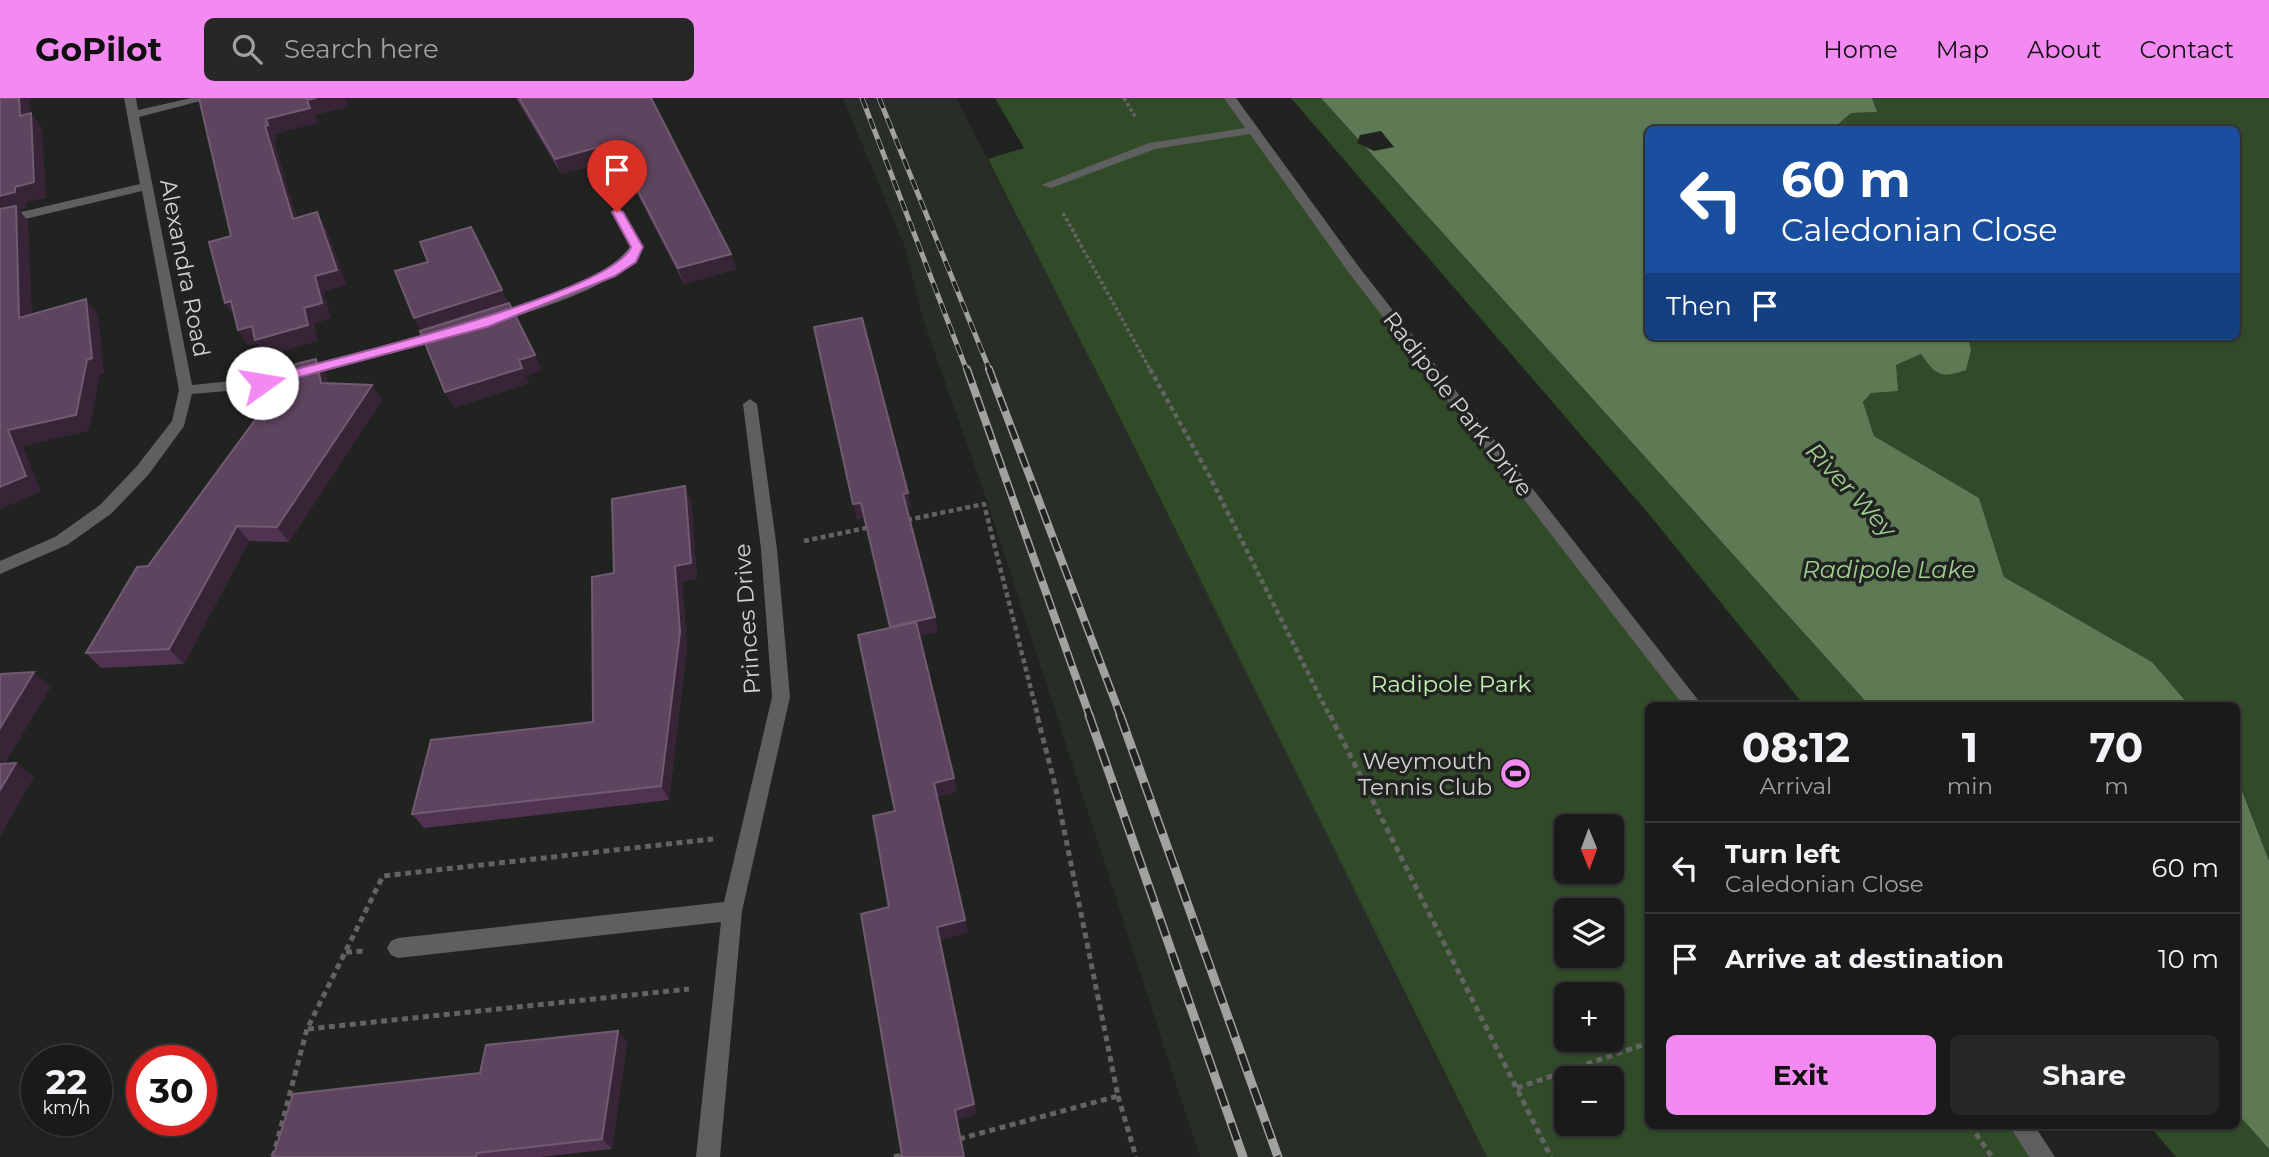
<!DOCTYPE html>
<meta charset="utf-8">
<style>
body{margin:0;font-family:Montserrat,sans-serif;background:#262726;color:#f1f3f6;height:100vh;display:flex;flex-direction:column;font-size:26px;white-space:nowrap}
*{box-sizing:border-box;margin:0}
p{font-size:23px;color:#9fa1a2}
.icon{flex:none;width:38px;height:38px;fill:none;stroke:currentColor;stroke-width:2;stroke-linecap:round;stroke-linejoin:round}
.map{position:relative;flex:1;overflow:hidden}
.sheet{position:absolute;left:1645px;top:604px;width:595px;height:427px;display:flex;flex-direction:column;background:#191a19;border-radius:10px;box-shadow:0 2px 5px #0004,0 0 0 2px #373838}
.sheet>*{flex:none}
.banner{position:absolute;left:1645px;top:28px;width:595px;height:214px;border-radius:10px;box-shadow:0 2px 5px #0004,0 0 0 2px #373838;background:#1a4fa0;color:#fff;overflow:hidden}
.needle{width:46px;rotate:179deg}
.buttons{position:absolute;left:1554px;top:716px;display:grid;gap:14px}
.buttons a{display:grid;place-items:center;width:70px;height:70px;border-radius:10px;background:#191a19;box-shadow:0 2px 5px #0004,0 0 0 2px #373838;font-size:35px}
.speed{position:absolute;left:21px;top:947px;display:flex;gap:14px;font-size:35px;font-weight:700;text-align:center}
.speed>*{display:grid;place-content:center;width:91px;height:91px;border-radius:50%;background:#191a19;box-shadow:0 2px 5px #0004,0 0 0 2px #373838;line-height:1}
.speed small{font-size:18px;font-weight:400}
.speed .limit{border:10px solid #d22;background:#fff;color:#111}
.pin{position:absolute;display:grid;place-items:center;width:60px;height:60px;color:#fff;margin:-72px -30px;border-radius:50% 50% 50% 0;rotate:-45deg;box-shadow:0 0 7px #0007}
.pin .icon{rotate:45deg}
.me{position:absolute;width:77px;margin:-38px;rotate:77deg;stroke-linejoin:round;filter:drop-shadow(0 0 5px #0008)}
.turn{display:flex;align-items:center;gap:24px;height:147px;padding:0 21px;font-size:32px}
.turn .icon{width:91px;height:91px;stroke-width:2.5}
.turn b{display:block;font-size:49px;line-height:60px}
.then{display:flex;align-items:center;height:66px;padding:0 21px;background:#0003;gap:14px;font-size:26px}
.eta{display:flex;justify-content:space-evenly;align-items:center;height:119px;text-align:center}
.eta b{font-size:42px;font-weight:700;line-height:49px}
.action{display:flex;gap:14px;margin-top:auto;padding:14px 21px}
.action a{flex:1;height:80px;border-radius:10px;background:#f38af2;color:#111;font-size:28px;font-weight:700;line-height:80px;text-align:center}
.action a+a{background:#262726;color:#f1f3f6}
ul{padding:0;list-style:none}
li{display:flex;align-items:center;gap:21px;height:91px;padding:0 21px;border-top:2px solid #373838}
li div{flex:1}
li b{display:block;font-size:26px}
li em{font-style:normal}
header{display:flex;align-items:center;gap:42px;box-sizing:border-box;height:98px;padding:0 35px;background:#f38af2;color:#111}
header strong{font-size:33px}
nav{display:flex;gap:38px;margin-inline-start:auto;font-size:24px}
.search{width:490px;height:63px;background:#262726;display:flex;align-items:center;gap:18px;box-sizing:border-box;padding:0 24px;border-radius:10px;color:#9fa1a2;font-size:26px}
.map>svg:first-child{display:block}
.built{fill:#282e27}
.green{fill:#314b29;fill-rule:evenodd}
.water{fill:#5d7a54}
.pier{fill:#212321}
.lines{fill:none;stroke-linecap:round;stroke-linejoin:round}
.path-far2{stroke:#636462;stroke-width:3.5;stroke-dasharray:3.5 2.5;stroke-linecap:butt}
.path-far1{stroke:#636462;stroke-width:4.5;stroke-dasharray:5 3.5;stroke-linecap:butt}
.path{stroke:#636462;stroke-width:5;stroke-dasharray:6 4.5;stroke-linecap:butt}
.minor{fill:#5e5f5e;fill-rule:evenodd}
.rail-far2-casing{stroke:#a1a2a0;stroke-width:5}
.rail-far1-casing{stroke:#a1a2a0;stroke-width:8}
.rail-casing{stroke:#a1a2a0;stroke-width:9}
.rail-far2{stroke:#212321;stroke-width:3.5;stroke-dasharray:11;stroke-linecap:butt}
.rail-far1{stroke:#212321;stroke-width:5;stroke-dasharray:15;stroke-linecap:butt}
.rail{stroke:#212321;stroke-width:6;stroke-dasharray:18;stroke-linecap:butt}
.wall{fill:#503350}
.shaded-wall{fill:#372537}
.building{fill:#5e445e;stroke:#705b70;stroke-width:2}
.route{fill:#f38af2;stroke:#9e5a9d;stroke-width:2}
.labels{text-anchor:middle;dominant-baseline:central;stroke-width:7;stroke-linejoin:round;paint-order:stroke}
.street-label{font-size:23px;fill:#d2d3d1;stroke:#212321}
.park-label{font-size:23px;fill:#c2f2b3;stroke:#212321}
.poi-label{font-size:23px;fill:#d2d3d1;stroke:#212321;text-anchor:end}
.water-label{font-size:24px;font-style:italic;fill:#9fce91;stroke:#212321}
</style>
<header>
<strong>GoPilot</strong>
<div class="search"><svg class="icon" aria-label="search" viewBox="0 0 24 24"><circle cx="10" cy="10" r="6"/><path d="M15 15l6 6"/></svg>Search here</div>
<nav><a>Home</a><a>Map</a><a>About</a><a>Contact</a></nav>
</header>
<div class="map">
<svg width="2269" height="1059" viewBox="0 0 2269 1059">
<rect width="100%" height="100%" fill="#212321"/>
<path class="built" d="M843,0H956L1123,326L1487,1059H1200L988,406L923,221L905,149Z"/>
<path class="green" d="M995,0H1230L1354,172L1693,607H1648V1027H2020L2043,1059H1487L1123,326L988,61L1024,50ZM1566,728H1612V774H1566ZM1566,812H1612V858H1566ZM1566,896H1612V942H1566ZM1566,980H1612V1026H1566Z
M1291,0H1321L1869,607H1804L1648,415Z
M1872,0H2269V763L2237,676L2236,607H2189L2152,564L2004,479L1979,400L1874,338L1863,304L1896,267L1921,255L1971,244L1968,238H2236V32H1818L1835,29L1851,15L1876,14Z
M2237,1015L2269,1051V1059H2176L2149,1027H2236Z"/>
<path class="water" d="M1321,0H1872L1877,14L1851,15L1835,29L1818,31L1648,32V238H1968L1971,252L1966,272C1940,281 1936,277 1921,256L1896,267L1898,293L1871,295L1863,304L1874,338L1979,400L2004,479L2152,564L2189,607H1869Z
M2236,676L2269,763V1051L2237,1015Z"/>
<path class="pier" d="M1381,33L1394,49L1374,53L1357,45L1360,37Z"/>
<g class="lines">
<path class="path-far2" d="M1124,0L1136,20
M1063,115L1151,273"/>
<path class="path-far1" d="M1150,271L1210,379L1330,619
M907,422L984,406L1038,619
M804,443L871,429"/>
<path class="path" d="M1330,617L1551,1059
M346,854L365,853
M308,931L689,891
M1517,990L1648,945
M1118,998L1136,1059
M1970,1027L1992,1059
M959,1041L1118,998L1055,687L1037,617
M273,1059L307,931L383,778L713,741
M894,1059L906,1056"/>
<path class="minor" d="M124,0H136L138,12L191,0H212L139,19L192,287L262,280L444,233L451,237L449,240L262,290L192,296L184,328L149,376L112,415L67,447L0,476V463L55,439L100,407L137,368L172,323L179,292L142,93L0,127V119L140,86Z
M1224,0H1236L1359,169L1702,607H1683L1349,175L1250,36L1155,51L1051,90L1041,87L1149,45L1245,30Z
M617,110L623,114L644,149C612,193 544,207 496,226H486V220C529,203 601,186 630,149L611,114Z
M750,301L757,306L777,451L790,599L742,813L720,1059H696L721,824L398,860L391,857L387,850L391,843L398,840L724,804L772,599L761,451L743,306Z
M2009,1027H2034L2055,1059H2029Z"/>
<defs>
<path id="rail-far2" d="M862,0L967,273
M879,0L990,273"/>
<path id="rail-far1" d="M967,271L1090,619
M989,271L1121,619"/>
<path id="rail" d="M1089,617L1243,1059
M1120,617L1278,1059"/>
</defs>
<use href="#rail-far2" class="rail-far2-casing"/>
<use href="#rail-far1" class="rail-far1-casing"/>
<use href="#rail" class="rail-casing"/>
<use href="#rail-far2" class="rail-far2"/>
<use href="#rail-far1" class="rail-far1"/>
<use href="#rail" class="rail"/>
</g>
<path class="wall" d="M516,0H651L731,156L736,171L684,186L619,60L561,76Z
M326,277L328,285L372,287L382,302L289,444L249,443L184,566L101,570L86,555Z
M691,403L697,480L682,484L687,549L669,702L424,730L412,716L593,624L614,475Z
M618,933L627,944L612,1051L541,1059H273L480,975Z"/>
<path class="shaded-wall" d="M19,0H30L31,33L20,18Z
M316,0H345L348,9L315,17L318,25L275,36L277,42L274,43L302,137L293,121L265,28L266,21L307,2Z
M31,15L42,30L46,100L27,104V110L19,112L28,123L33,235L19,220L0,116V98L15,89Z
M613,45L619,60L561,76L555,61Z
M317,114L326,130L347,187L324,194L331,220L314,226L318,243L266,258L257,246L248,248L238,232L304,210L315,178Z
M731,156L736,171L684,186L678,170Z
M502,192L510,207L423,236L414,220Z
M86,201L98,217L104,276L100,277L89,333L23,348L41,394L0,411V389L8,332Z
M231,203L235,220L225,205Z
M535,257L542,272L526,278L530,285L454,310L445,294L519,262Z
M316,261L326,277L332,301L321,285Z
M372,287L382,302L289,444L277,429Z
M685,388L691,403L697,480L682,484L687,549L669,702L661,688L675,468Z
M908,395L911,410L906,411L903,396Z
M861,405L864,420L857,422L853,406Z
M237,428L249,443L184,566L169,551Z
M935,519L938,534L894,544L890,529Z
M34,574L51,589L0,674V630Z
M16,665L34,679L0,739V692Z
M954,680L957,694L937,699L968,835L940,842L977,1016L958,1022L965,1059H964L955,1012L937,829L934,685Z
M618,933L627,944L612,1051L602,1041Z"/>
<path class="building" d="M0,0H19L20,18L31,15L34,84L15,89V94L0,98Z
M199,0H316L307,2L310,10L266,21L268,27L265,28L293,121L317,114L337,172L315,178L322,205L304,210L308,227L255,242L252,228L238,232L231,203L225,205L209,144L231,138Z
M519,0H651L731,156L678,170L613,45L555,61Z
M16,108L19,220L86,201L92,260L87,262L76,317L8,332L26,378L0,389V111Z
M471,129L502,192L414,220L395,173L428,164L420,144Z
M509,205L535,257L519,262L522,270L445,294L420,233Z
M862,220L908,395L903,396L935,519L890,529L861,405L853,406L814,229Z
M316,261L321,285L372,287L277,429L237,428L169,551L86,555L137,469L148,468L296,266Z
M685,388L691,465L675,468L680,534L661,688L412,716L431,642L593,624L592,479L614,475L612,401Z
M916,524L954,680L934,685L965,822L937,829L974,1006L955,1012L964,1059H895L902,1057L861,816L889,809L873,718L895,713L858,537Z
M34,574L0,630V576Z
M16,665L0,692V666Z
M618,933L602,1041L477,1055L476,1059H273L293,996L480,975L486,947Z"/>
<path class="route" d="M617,111L623,114L643,149L636,164L615,178L487,229L262,289L255,285L257,281C317,265 611,197 631,149L612,114Z"/>
<defs>
<symbol id="stadium-disc" viewBox="-11 -11 22 22"><circle r="9.5" fill="#f38af2" stroke="#212321"/><path d="M0-5a6.5 5 0 1 0 0 10a6.5 5 0 1 0 0-10ZM-3.5-1.8h7v3.6h-7Z" fill="#111"/></symbol>
</defs>
<g fill-rule="evenodd">
<use href="#stadium-disc" x="1498" y="658" width="35" height="35"/>
</g>
<g class="labels">
<g class="street-label">
<text transform="translate(185 170) rotate(79)">Alexandra Road</text>
<text transform="translate(1458 306) rotate(52)">Radipole Park Drive</text>
<text transform="translate(747 521) rotate(-94)">Princes Drive</text>
</g>
<g class="park-label">
<text x="1451" y="586">Radipole Park</text>
</g>
<g class="poi-label">
<text x="1492" y="663">Weymouth<tspan x="1492" dy="26">Tennis Club</tspan></text>
</g>
<g class="water-label">
<text transform="translate(1851 392) rotate(47)">River Wey</text>
<text x="1889" y="471">Radipole Lake</text>
</g>
</g>
</svg>
<div class="buttons">
<a><svg class="needle" viewBox="-14 -14 28 28"><path d="M0-13l5 13h-10z" fill="#e53935"/><path d="M0 13l5-13h-10z" fill="#9fa1a2"/></svg></a>
<a><svg class="icon" aria-label="layers" viewBox="0 0 24 24"><path d="M12 4l9 5-9 5-9-5zM3 14l9 5 9-5"/></svg></a>
<a>+</a>
<a>−</a>
</div>
<div class="speed"><div>22<small>km/h</small></div><div class="limit">30</div></div>
<div class="pin" style="left:617px;top:114px;background:#d93025"><svg class="icon" aria-label="arrive" viewBox="0 0 24 24"><path d="M6 21V4h12l-3 4 3 4H6"/></svg></div>
<svg class="me" style="left:262px;top:285px" viewBox="-20 -20 40 40"><circle r="19" fill="#fff"/><path d="M0-13L10 11 0 6-10 11z" fill="#f38af2"/></svg>
<div class="banner">
<div class="turn"><svg class="icon" aria-label="left" viewBox="0 0 24 24"><path d="M17 20v-9H6M10 6l-5 5 5 5"/></svg><div><b>60 m</b>Caledonian Close</div></div>
<div class="then">Then<svg class="icon" aria-label="arrive" viewBox="0 0 24 24"><path d="M6 21V4h12l-3 4 3 4H6"/></svg></div>
</div>
<section class="sheet">
<div class="eta">
<div><b>08:12</b><p>Arrival</p></div>
<div><b>1</b><p>min</p></div>
<div><b>70</b><p>m</p></div>
</div>
<ul>
<li><svg class="icon" aria-label="left" viewBox="0 0 24 24"><path d="M17 20v-9H6M10 6l-5 5 5 5"/></svg><div><b>Turn left</b><p>Caledonian Close</p></div><em>60 m</em></li>
<li><svg class="icon" aria-label="arrive" viewBox="0 0 24 24"><path d="M6 21V4h12l-3 4 3 4H6"/></svg><div><b>Arrive at destination</b></div><em>10 m</em></li>
</ul>
<div class="action"><a>Exit</a><a>Share</a></div>
</section>
</div>
